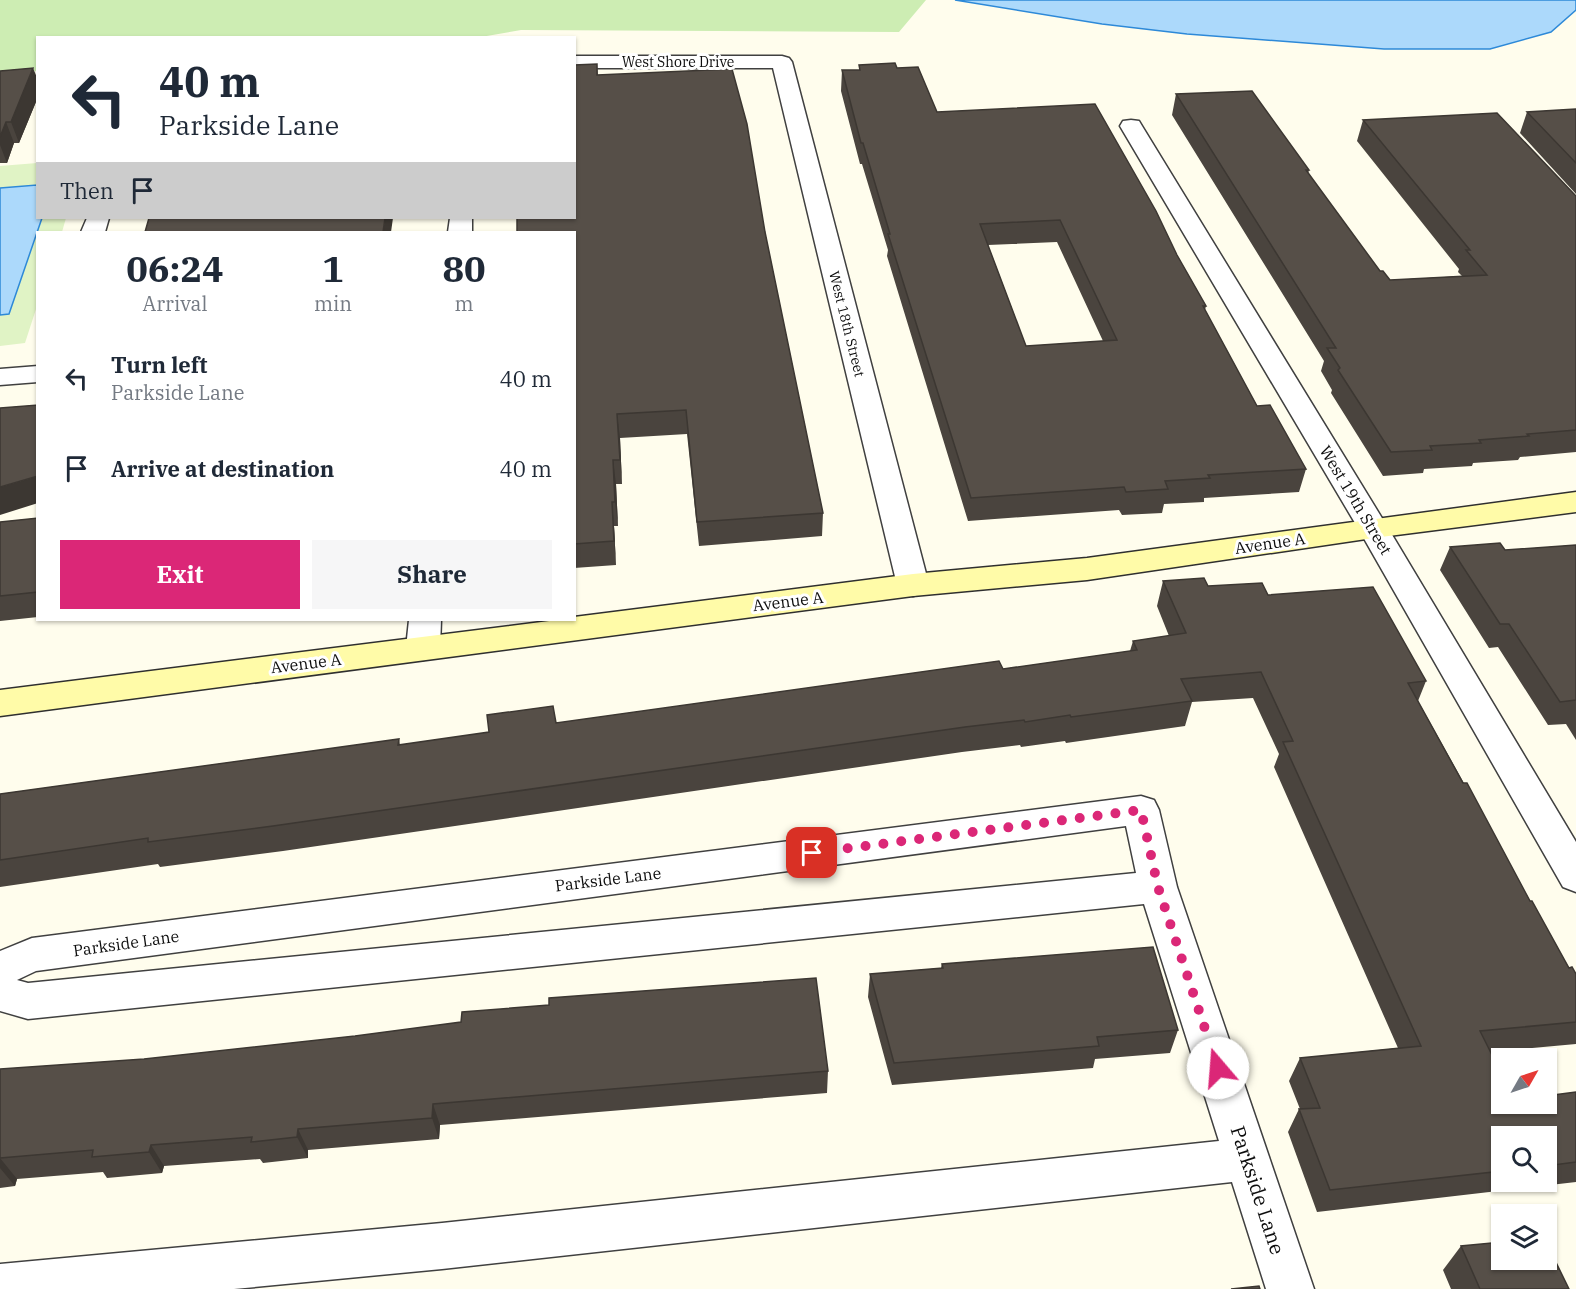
<!DOCTYPE html>
<style>
body{margin:0;font-family:"IBM Plex Serif",serif;background:#f6f6f7;color:#1f2937;height:100vh;display:flex;flex-direction:column;font-size:22px;white-space:nowrap}
*{box-sizing:border-box;margin:0}
p{font-size:20px;color:#747a83}
.icon{flex:none;width:33px;height:33px;fill:none;stroke:currentColor;stroke-width:2;stroke-linecap:round;stroke-linejoin:round}
.map{position:relative;flex:1;overflow:hidden}
.drawer{position:absolute;left:36px;top:231px;width:540px;height:390px;display:flex;flex-direction:column;background:#fff;border-radius:0px;box-shadow:0 2px 4px #0004}
.drawer>*{flex:none}
.guide{position:absolute;left:36px;top:36px;width:540px;height:183px;border-radius:0px;box-shadow:0 2px 4px #0004;background:#fff;color:#1f2937;overflow:hidden}
.needle{width:39px;rotate:51deg}
.tools{position:absolute;left:1491px;top:1048px;display:grid;gap:12px}
.tools a{display:grid;place-items:center;width:66px;height:66px;border-radius:0px;background:#fff;box-shadow:0 2px 4px #0004;font-size:30px}
.pin{position:absolute;display:grid;place-items:center;width:51px;height:51px;color:#fff;margin:-26px;border-radius:12px;box-shadow:0 3px 9px #0006}
.me{position:absolute;width:66px;margin:-33px;rotate:342deg;stroke-linejoin:round;filter:drop-shadow(0 0 4px #0008)}
.turn{display:flex;align-items:center;gap:21px;height:126px;padding:0 24px;font-size:27px}
.turn .icon{width:78px;height:78px;stroke-width:2.5}
.turn b{display:block;font-size:42px;line-height:51px}
.then{display:flex;align-items:center;height:57px;padding:0 24px;background:#0003;gap:12px;font-size:22px}
.eta{display:flex;justify-content:space-evenly;align-items:center;height:102px;text-align:center}
.eta b{font-size:36px;font-weight:800;line-height:42px}
.cta{display:flex;gap:12px;margin-top:auto;padding:12px 24px}
.cta a{flex:1;height:69px;border-radius:0px;background:#db2777;color:#fff;font-size:24px;font-weight:800;line-height:69px;text-align:center}
.cta a+a{background:#f6f6f7;color:#1f2937}
ul{padding:0;list-style:none}
li{display:flex;align-items:center;gap:18px;height:90px;padding:0 24px}
li div{flex:1}
li b{display:block;font-size:22px}
li em{font-style:normal}
.map>svg:first-child{display:block}
.green{fill:#cdedb3}
.pitch{fill:#e0f3c5}
.water{fill:#acd9fb;stroke:#2d89d8;stroke-width:1.5}
.lines{fill:none;stroke-linecap:round;stroke-linejoin:round}
.street-casing{stroke:#404040;stroke-width:3}
.secondary-casing{stroke:#2f2f2f;stroke-width:3}
.street{fill:#fff;fill-rule:evenodd}
.secondary{fill:#fffba8;fill-rule:evenodd}
.wall{fill:#4a443e;fill-rule:evenodd}
.shaded-wall{fill:#3c3732}
.building{fill:#564f48;stroke:#3c3732;stroke-width:1.5;fill-rule:evenodd}
.route{stroke:#db2777;stroke-width:10;stroke-dasharray:0 18}
.labels{text-anchor:middle;dominant-baseline:central;stroke-width:6;stroke-linejoin:round;paint-order:stroke}
.far-street-label{font-size:14px;fill:#0d0d0d;stroke:#fff}
.street-label{font-size:16px;fill:#0d0d0d;stroke:#fff}
.near-street-label{font-size:20px;fill:#0d0d0d;stroke:#fff}
</style>
<div class="map">
<svg width="1576" height="1289" viewBox="0 0 1576 1289">
<rect width="100%" height="100%" fill="#fffded"/>
<path class="green" d="M0,0H926L899,32L521,30L475,38H38L37,71L0,72Z"/>
<path class="pitch" d="M37,163L38,218H66L62,232H38L37,306L25,343L0,346V166Z"/>
<path class="water" d="M955,0H1576V10L1551,32L1490,49H1384L1187,34L1102,24Z
M37,185L38,218H42L9,314L0,315V188Z"/>
<g class="lines">
<defs>
<path id="street" d="M574,56H782L789,58L792,62L929,585L924,593L913,596L902,593L897,585L773,68H574Z
M1131,120L1139,121L1142,126L1388,528L1576,842V892L1563,887L1358,528L1120,126L1123,121Z
M87,218H109L105,232H81Z
M450,218H472V232H448Z
M38,366V382L0,385V369Z
M409,620H441L440,648L435,656L423,660L411,656L406,648Z
M1141,796L1154,800L1159,810L1177,887L1314,1289H1266L1232,1182L442,1269L234,1289H0V1264L442,1223L1219,1141L1144,904L28,1019L0,1011V951L32,938ZM1126,826L1136,873L28,983L17,980L36,971Z"/>
<path id="secondary" d="M1576,492V512L1373,538L1087,580L913,596L0,716V690L557,620H574V617L913,574L1087,558Z"/>
</defs>
<use href="#street" class="street-casing"/>
<use href="#secondary" class="secondary-casing"/>
<use href="#street" class="street"/>
<use href="#secondary" class="secondary"/>
</g>
<path class="wall" d="M597,64L598,75L765,232L823,513L822,536L699,546L687,434L620,438L622,484H616L618,526H614L616,565L574,568V232Z
M859,65L897,68L937,112L1177,255L1206,306L1205,310L1257,406L1306,469L1299,492L1204,498V502L1164,504L1162,513L1122,515L1119,510L968,521L887,256L888,250L862,164H860L841,91L842,70H859ZM1057,242L1103,341L1026,346L988,245Z
M0,71L38,80V97L19,143H14L7,163H0Z
M1176,94L1309,170L1308,174L1380,271L1390,280L1462,276L1458,272L1459,269L1357,141L1363,120L1576,196V452L1520,457L1518,460L1473,463L1472,466L1424,469L1423,473L1383,476L1331,393L1332,390L1321,371L1324,361L1172,115Z
M1576,109V194L1520,133L1527,112Z
M38,518V617L0,621V522Z
M1576,545V740L1566,724L1548,725L1498,647L1489,648L1440,570L1450,547L1505,550Z
M1163,581L1268,595L1426,681L1418,701L1530,901L1569,968L1576,974V1044L1490,1052L1502,1104L1576,1092V1182L1317,1212L1288,1132L1299,1109H1300L1289,1081L1300,1058L1398,1048L1274,767L1279,754L1253,698L1192,702L1185,726L1066,743L1065,741L1021,747L1020,745L962,752L283,851L160,867L158,864L0,887V794L399,739L400,745L556,723L1003,669L1130,651L1133,641L1169,636L1157,606ZM1502,1137H1546V1182H1502Z
M942,964L1178,1030L1170,1053L1095,1059L1093,1068L892,1085L868,997L870,974L941,968Z
M0,1069L828,1071L827,1093L440,1125L439,1139L308,1150V1158L263,1163L260,1159L164,1166L162,1173L107,1178L103,1172L17,1179L15,1186L0,1188Z
M1461,1246L1569,1289H1451L1443,1270Z"/>
<path class="shaded-wall" d="M33,68L38,80V97L19,143L11,122Z
M6,122L14,143L7,163L0,145V137Z
M385,218H393L391,232H383Z
M617,414L620,438L622,484L620,460Z
M613,460L616,484L618,526L615,502Z
M38,476V503L0,515V487Z
M612,502L614,526L616,565L614,541Z
M433,1104L440,1125L439,1139L432,1118Z
M298,1129L308,1150V1158L297,1137Z
M151,1145L164,1166L162,1173L149,1152Z
M0,1158L17,1179L15,1186L0,1168Z"/>
<path class="building" d="M895,63L897,68L918,67L937,112L1095,104L1156,211L1177,255L1206,306H1203L1257,406L1270,405L1306,469L1208,475L1210,478L1165,481L1168,489L1126,492L1124,487L971,498L888,234H890L863,143H861L842,70H860L859,65ZM1060,220L1117,340L1026,346L980,224Z
M597,64V75L732,69L747,124L765,232L823,513L697,522L686,410L617,414L620,460H613L615,502H612L614,541L574,544V232H517V218H574V65Z
M33,68L11,122H6L0,137V71Z
M1252,91L1309,170H1306L1380,271H1383L1390,280L1487,275L1466,250H1470L1363,120L1497,113L1576,196V430L1527,434L1529,436L1479,440L1481,443L1430,446L1432,450L1391,452L1338,370L1340,368L1327,348H1336L1176,94Z
M1576,109V163L1527,112Z
M149,218H385L383,232H145Z
M38,405V476L0,487V408Z
M38,518V592L0,596V522Z
M1500,543L1505,550L1576,545V700L1560,702L1509,624H1500L1450,547Z
M1204,578L1208,586L1262,583L1268,595L1373,587L1426,681L1408,683L1463,783H1467L1530,901H1532L1569,968L1572,967L1576,974V1022L1480,1031L1502,1075V1104H1546V1096L1576,1092V1162L1546,1166V1137H1502V1171L1330,1190L1299,1109L1320,1108L1300,1058L1421,1046L1283,742L1293,741L1261,672L1181,679L1192,701L1071,717L1070,715L1025,722L1024,720L965,727L273,826L148,842V838L0,860V794L399,739L398,745L489,732L487,715L553,706L556,723L999,661L1003,669L1137,650L1133,641L1186,633L1163,581Z
M1153,947L1178,1030L1097,1037L1099,1046L894,1063L870,974L943,968L942,964Z
M816,978L828,1071L433,1104L432,1118L298,1129L297,1137L251,1142L252,1137L151,1145L149,1152L92,1157L93,1150L0,1158V1069L144,1059L355,1036L461,1022L462,1012L549,1005V998Z
M1502,1242V1260H1546V1242L1569,1289H1480L1461,1246Z
M1259,1286L1260,1289H1231Z"/>
<g class="lines">
<path class="route" d="M812,853L1141,810L1158,887L1218,1068"/>
</g>
<g class="labels">
<g class="far-street-label">
<text x="678" y="62">West Shore Drive</text>
<text transform="translate(847 324) rotate(76)">West 18th Street</text>
</g>
<g class="street-label">
<text transform="translate(1356 500) rotate(59)">West 19th Street</text>
<text transform="translate(1270 543) rotate(-8)">Avenue A</text>
<text transform="translate(788 601) rotate(-7)">Avenue A</text>
<text transform="translate(306 663) rotate(-7)">Avenue A</text>
<text transform="translate(608 879) rotate(-7)">Parkside Lane</text>
<text transform="translate(126 943) rotate(-8)">Parkside Lane</text>
</g>
<g class="near-street-label">
<text transform="translate(1258 1190) rotate(72)">Parkside Lane</text>
</g>
</g>
</svg>
<div class="tools">
<a><svg class="needle" viewBox="-14 -14 28 28"><path d="M0-13l5 13h-10z" fill="#e53935"/><path d="M0 13l5-13h-10z" fill="#747a83"/></svg></a>
<a><svg class="icon" aria-label="search" viewBox="0 0 24 24"><circle cx="10" cy="10" r="6"/><path d="M15 15l6 6"/></svg></a>
<a><svg class="icon" aria-label="layers" viewBox="0 0 24 24"><path d="M12 4l9 5-9 5-9-5zM3 14l9 5 9-5"/></svg></a>
</div>
<div class="pin" style="left:812px;top:853px;background:#d93025"><svg class="icon" aria-label="arrive" viewBox="0 0 24 24"><path d="M6 21V4h12l-3 4 3 4H6"/></svg></div>
<svg class="me" style="left:1218px;top:1068px" viewBox="-20 -20 40 40"><circle r="19" fill="#fff"/><path d="M0-13L10 11 0 6-10 11z" fill="#db2777"/></svg>
<div class="guide">
<div class="turn"><svg class="icon" aria-label="left" viewBox="0 0 24 24"><path d="M17 20v-9H6M10 6l-5 5 5 5"/></svg><div><b>40 m</b>Parkside Lane</div></div>
<div class="then">Then<svg class="icon" aria-label="arrive" viewBox="0 0 24 24"><path d="M6 21V4h12l-3 4 3 4H6"/></svg></div>
</div>
<section class="drawer">
<div class="eta">
<div><b>06:24</b><p>Arrival</p></div>
<div><b>1</b><p>min</p></div>
<div><b>80</b><p>m</p></div>
</div>
<ul>
<li><svg class="icon" aria-label="left" viewBox="0 0 24 24"><path d="M17 20v-9H6M10 6l-5 5 5 5"/></svg><div><b>Turn left</b><p>Parkside Lane</p></div><em>40 m</em></li>
<li><svg class="icon" aria-label="arrive" viewBox="0 0 24 24"><path d="M6 21V4h12l-3 4 3 4H6"/></svg><div><b>Arrive at destination</b></div><em>40 m</em></li>
</ul>
<div class="cta"><a>Exit</a><a>Share</a></div>
</section>
</div>
